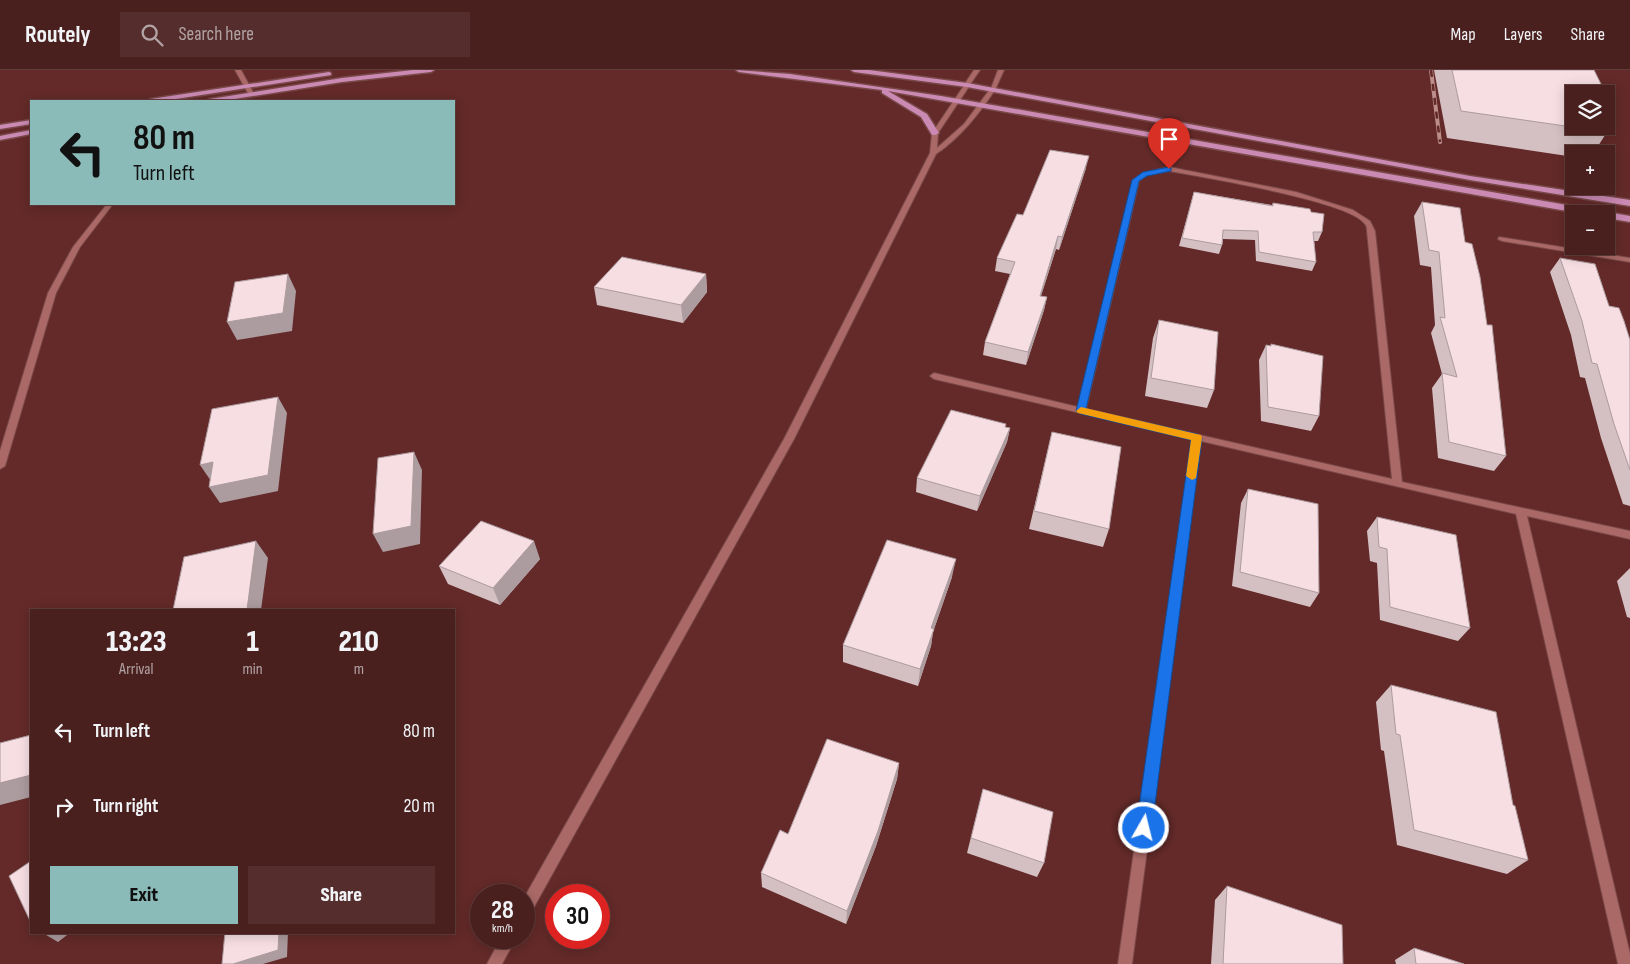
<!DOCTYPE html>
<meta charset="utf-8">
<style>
body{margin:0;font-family:"Sofia Sans Condensed",sans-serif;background:#542d2c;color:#f1f3f6;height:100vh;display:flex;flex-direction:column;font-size:19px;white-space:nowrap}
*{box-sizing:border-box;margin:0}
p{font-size:16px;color:#b2a3a4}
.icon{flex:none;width:28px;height:28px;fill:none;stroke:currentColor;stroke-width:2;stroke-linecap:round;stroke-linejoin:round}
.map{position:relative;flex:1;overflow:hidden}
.drawer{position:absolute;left:30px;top:539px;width:425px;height:325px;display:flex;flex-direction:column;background:#4a201f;border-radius:0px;box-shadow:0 2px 12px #0003,0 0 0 1px #613e3d}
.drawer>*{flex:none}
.hud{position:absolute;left:30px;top:30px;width:425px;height:105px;border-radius:0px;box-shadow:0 2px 12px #0003,0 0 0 1px #613e3d;background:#8bbbb9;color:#111;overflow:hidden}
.buttons{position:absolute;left:1565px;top:15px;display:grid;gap:10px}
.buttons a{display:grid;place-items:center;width:50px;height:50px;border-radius:0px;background:#4a201f;box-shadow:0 2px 12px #0003,0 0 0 1px #613e3d;font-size:25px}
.speed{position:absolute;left:470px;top:814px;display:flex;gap:10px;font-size:25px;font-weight:700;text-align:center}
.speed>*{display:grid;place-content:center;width:65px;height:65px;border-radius:50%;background:#4a201f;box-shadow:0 2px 12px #0003,0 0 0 1px #613e3d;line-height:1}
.speed small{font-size:12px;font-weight:400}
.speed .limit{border:8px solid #d22;background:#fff;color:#111}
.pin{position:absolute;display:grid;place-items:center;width:42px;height:42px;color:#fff;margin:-51px -21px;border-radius:50% 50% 50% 0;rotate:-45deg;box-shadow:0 0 5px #0007}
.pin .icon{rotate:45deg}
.me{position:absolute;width:55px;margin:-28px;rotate:8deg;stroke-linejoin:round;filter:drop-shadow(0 0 4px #0008)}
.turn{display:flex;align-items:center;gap:18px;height:105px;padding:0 20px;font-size:22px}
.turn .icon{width:65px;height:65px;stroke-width:2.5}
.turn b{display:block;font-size:35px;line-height:42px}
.eta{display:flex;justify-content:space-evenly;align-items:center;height:85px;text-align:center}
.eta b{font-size:30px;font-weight:800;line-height:35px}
.primary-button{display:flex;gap:10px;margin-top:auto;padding:10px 20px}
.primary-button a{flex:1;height:58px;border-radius:0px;background:#8bbbb9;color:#111;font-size:20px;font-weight:800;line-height:58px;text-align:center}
.primary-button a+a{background:#542d2c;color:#f1f3f6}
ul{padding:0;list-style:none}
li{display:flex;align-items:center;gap:15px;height:75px;padding:0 20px}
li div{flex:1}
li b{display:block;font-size:19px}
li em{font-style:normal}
header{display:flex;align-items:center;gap:30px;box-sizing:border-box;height:70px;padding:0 25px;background:#4a201f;border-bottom:1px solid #613e3d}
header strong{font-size:24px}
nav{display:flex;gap:28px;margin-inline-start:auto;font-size:18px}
.search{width:350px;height:45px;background:#542d2c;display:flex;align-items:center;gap:12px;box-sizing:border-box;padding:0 18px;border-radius:0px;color:#b2a3a4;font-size:19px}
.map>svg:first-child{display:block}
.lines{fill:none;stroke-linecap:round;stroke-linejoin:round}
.minor-casing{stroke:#794848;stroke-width:2}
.tertiary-casing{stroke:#794848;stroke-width:2}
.primary-casing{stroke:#794848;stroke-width:3}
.minor{fill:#aa6966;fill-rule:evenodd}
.tertiary{fill:#aa6966;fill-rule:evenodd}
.primary{fill:#cb8ab4;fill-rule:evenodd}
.rail-casing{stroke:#bb8e8c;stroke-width:4}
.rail{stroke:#632a29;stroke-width:2.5;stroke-dasharray:7;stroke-linecap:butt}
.wall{fill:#d4bfc3}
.shaded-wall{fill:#ac9b9f}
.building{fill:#f6dee3;stroke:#ac9b9f}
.route{fill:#1a73e8;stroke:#114b97}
.slow{fill:#f59e0b}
</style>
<header>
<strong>Routely</strong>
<div class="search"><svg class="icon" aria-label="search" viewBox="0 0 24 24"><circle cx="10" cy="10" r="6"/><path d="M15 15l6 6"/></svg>Search here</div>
<nav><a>Map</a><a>Layers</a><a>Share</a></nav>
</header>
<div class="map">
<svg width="1630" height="894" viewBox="0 0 1630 894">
<rect width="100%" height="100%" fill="#632a29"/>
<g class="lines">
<defs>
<path id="minor" d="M235,0H241L254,24L253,25H249Z
M974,0H980L969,16H965L964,15Z
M998,0H1004L995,20L990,21Z
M1169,97L1296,122L1353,140L1370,151L1375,161L1402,412L1630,461V469L1527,446L1630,884V894H1618L1516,444L1201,371L1132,894H1118L1192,369L934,309L930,306L934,303L1078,337L1133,110L1143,103ZM1169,101C1201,107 1350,131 1365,154C1367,156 1367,159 1367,161L1392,409L1086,339L1139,111L1147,105Z
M107,134H113L80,177L56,223L5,396L0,399V381L48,223L73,177Z
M1499,167L1630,188V192L1502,171L1498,169Z"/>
<path id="tertiary" d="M967,13L970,15L938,63L937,78L964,54L990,19L995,20C978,45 961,67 936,84L794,369L529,846L524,848V828L784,369L930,83L932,63L965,14Z
M501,868H516L502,894H487Z"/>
<path id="primary" d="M413,0H434L431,2L342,12L222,31H206L210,29L342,8Z
M736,0L790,4L941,26L1630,146V152L1606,148V144H1584L888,21L927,44L939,63L935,65H932L921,47L882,23V20L739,2Z
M851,0H869L967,13L1470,106L1630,130V136L1470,110L967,17L854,2Z
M329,2L331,3V5L163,31H147L151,29Z
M31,50V54L0,59V55Z
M31,60V64L0,70V66Z"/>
</defs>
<use href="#minor" class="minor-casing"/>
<use href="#tertiary" class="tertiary-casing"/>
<use href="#primary" class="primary-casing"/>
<use href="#minor" class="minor"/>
<use href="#tertiary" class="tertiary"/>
<use href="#primary" class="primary"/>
<defs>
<path id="rail" d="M1431,0L1440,72"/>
</defs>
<use href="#rail" class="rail-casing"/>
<use href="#rail" class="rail"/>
</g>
<path class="wall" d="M1434,0H1594L1574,24L1607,62L1593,84H1574V87L1447,68Z
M1086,98L1059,180L1056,179L1041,226L1047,227L1044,240L1026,295L983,285L985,272L1010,204L995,201L997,188L1023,145Z
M1194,122L1272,135L1273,133L1311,142L1322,162L1318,171H1314L1316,192L1312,201L1256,191L1255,170L1223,169L1222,175L1219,184L1179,176Z
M1422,132L1465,172L1506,386L1494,401L1438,388L1432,318L1442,304L1431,263L1435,255L1431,197L1420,195L1414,146Z
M1560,188L1609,236L1630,270V436L1623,434L1601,368L1585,308L1580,307L1571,265L1550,202Z
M706,204L707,222L683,253L597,235L594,217Z
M1159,250L1214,320L1207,338L1145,326L1153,268Z
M1271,274L1319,346L1311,361L1261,351L1259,290L1266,275L1271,276Z
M1006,354L1005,357L1010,358L1007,372L977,441L916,422L917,408Z
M1052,362L1109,459L1103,477L1029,459Z
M1248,419L1319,523L1310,537L1232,516L1241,433Z
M1377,447L1470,558L1458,571L1380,550L1377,493L1370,491L1367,461Z
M540,489L500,535L448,514L439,496Z
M1630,498V548L1627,547L1617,511Z
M952,507L933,562L931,576L918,616L843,592V575Z
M1391,615L1513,735L1528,790L1507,804L1397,775L1384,681L1381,680L1376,632Z
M899,693L897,709L876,776L846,854L762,817L761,803L788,764Z
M983,719L1044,793L1037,807L967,783Z
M1227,816L1343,894H1211L1215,830Z
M1414,878L1464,894H1396L1395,890Z"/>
<path class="shaded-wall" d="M1089,86L1086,98L1059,180L1062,167Z
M1058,166L1056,179L1037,238L1040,226Z
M288,204L296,221L292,261L237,270L227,252Z
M706,204L707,222L683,253L681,235Z
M1047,227L1044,240L1026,295L1028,282Z
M278,327L287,343L278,421L220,433L209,417Z
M1010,358L1007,372L977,441L980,426Z
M414,382L422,400L420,474L383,482L373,464Z
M213,392L211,411L200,395Z
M256,471L268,488L261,540H247Z
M534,471L540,489L500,535L493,518Z
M956,489L952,507L933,562L931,576L918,616L920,599L931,558Z
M899,693L897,709L876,776L846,854L847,841Z
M31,705V727L0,735V713Z
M41,862H71L58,872Z
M279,862H288L287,887L263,894H233Z"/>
<path class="building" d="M1452,0H1594L1606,24H1574V56H1604L1607,62L1461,41Z
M1050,80L1089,86L1062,167L1058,166L1040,226L1047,227L1028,282L985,272L1015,192L997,188L1017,144L1023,145Z
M1194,122L1273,136V133L1310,139L1311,142L1324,144L1322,162H1313L1316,192L1259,182L1258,161L1223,160L1222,175L1182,168Z
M1422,132L1460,138L1465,172L1472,174L1480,207L1487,255H1492L1506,386L1449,372L1442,303L1457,307L1440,247L1445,248L1439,182L1429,180Z
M622,187L706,204L681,235L594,217Z
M1560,188L1595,194L1609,236L1619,238L1624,251L1630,270V400L1614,354L1597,294L1592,293L1582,251Z
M288,204L283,243L227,252L235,212Z
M1159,250L1218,262L1214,320L1151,308Z
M1271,274L1323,286L1319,346L1268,337L1266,275L1271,276Z
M278,327L268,405L209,417L213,392L200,395L212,339Z
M951,340L1006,354L1005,357L1010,358L980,426L917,408Z
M1052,362L1121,377L1109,459L1034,441Z
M414,382L411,456L373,464L378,388Z
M1248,419L1318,434L1319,523L1240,502Z
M1377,447L1456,465L1470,558L1390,537L1387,479L1379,477Z
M481,451L534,471L493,518L439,496Z
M887,470L956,489L931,558L934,559L920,599L843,575Z
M256,471L247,540H173L184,487Z
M1391,615L1496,642L1513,735L1515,736L1528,790L1414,760L1400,665L1396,664Z
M31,665V705L0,713V673Z
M827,669L899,693L878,761L847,841L761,803L780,760L788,764Z
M983,719L1053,742L1044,793L971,768Z
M31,791V853L9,806Z
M1227,816L1342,855L1343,894H1223Z
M225,862H279L278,880L233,894H222Z
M1414,878L1464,894H1416Z"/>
<path class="route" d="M1169,97L1171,98V101L1147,106L1139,111L1086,339L1197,364L1202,368L1152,758L1149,763L1144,765L1139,763L1136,758L1191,370L1081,344L1076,341L1132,110L1143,102Z"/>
<path class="slow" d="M1081,337L1201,365L1202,368L1196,408L1192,410L1186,406L1191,370L1078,343L1076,341Z"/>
</svg>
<div class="buttons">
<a><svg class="icon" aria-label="layers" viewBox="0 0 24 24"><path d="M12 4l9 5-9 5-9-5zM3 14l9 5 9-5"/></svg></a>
<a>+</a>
<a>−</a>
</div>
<div class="speed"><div>28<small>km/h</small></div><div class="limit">30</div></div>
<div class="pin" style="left:1169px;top:99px;background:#d93025"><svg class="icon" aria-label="arrive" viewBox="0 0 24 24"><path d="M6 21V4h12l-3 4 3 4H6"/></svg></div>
<svg class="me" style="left:1144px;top:758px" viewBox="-20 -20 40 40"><circle r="17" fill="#1a73e8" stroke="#fff" stroke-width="3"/><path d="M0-11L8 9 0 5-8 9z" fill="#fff"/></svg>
<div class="hud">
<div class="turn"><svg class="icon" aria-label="left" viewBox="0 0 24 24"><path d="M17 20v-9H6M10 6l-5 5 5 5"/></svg><div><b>80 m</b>Turn left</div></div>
</div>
<section class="drawer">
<div class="eta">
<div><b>13:23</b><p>Arrival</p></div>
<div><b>1</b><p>min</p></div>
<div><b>210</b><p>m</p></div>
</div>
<ul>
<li><svg class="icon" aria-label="left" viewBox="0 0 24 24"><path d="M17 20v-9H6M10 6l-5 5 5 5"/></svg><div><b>Turn left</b></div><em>80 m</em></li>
<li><svg class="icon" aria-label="right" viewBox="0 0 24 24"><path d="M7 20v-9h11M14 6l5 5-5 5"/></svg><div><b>Turn right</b></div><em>20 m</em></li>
</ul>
<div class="primary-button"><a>Exit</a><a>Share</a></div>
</section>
</div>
